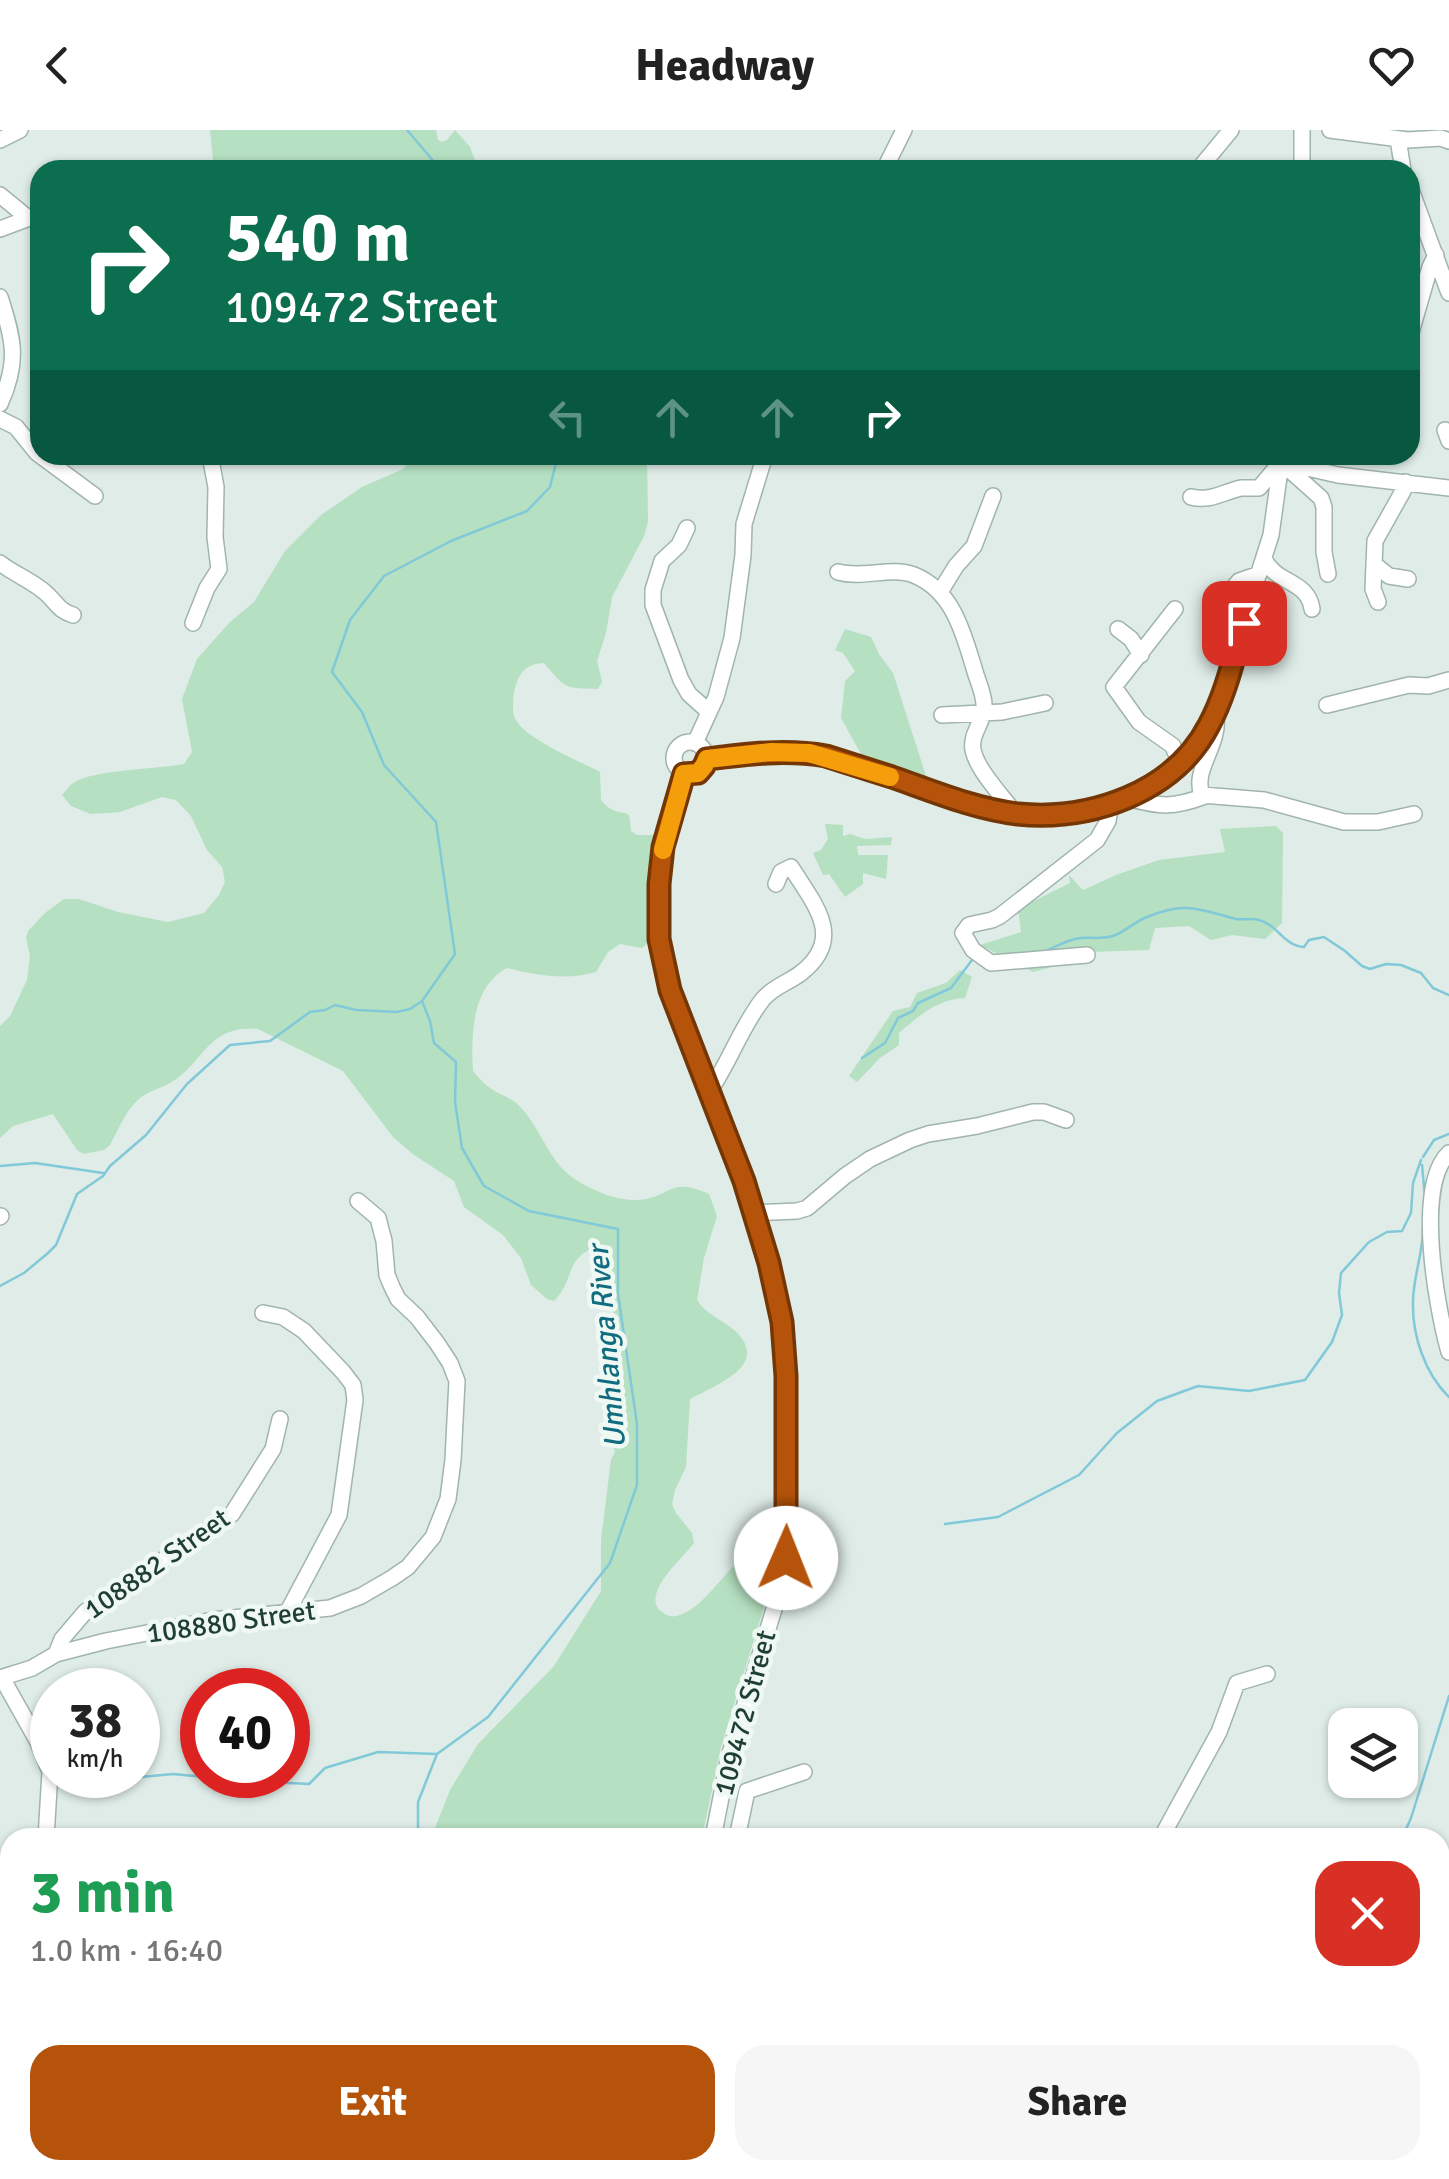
<!DOCTYPE html>
<meta charset="utf-8">
<style>
body{margin:0;font-family:Signika,sans-serif;background:#f6f6f6;color:#222;height:100vh;display:flex;flex-direction:column;font-size:38px;white-space:nowrap}
*{box-sizing:border-box;margin:0}
p{font-size:32px;color:#767676}
.icon{flex:none;width:55px;height:55px;fill:none;stroke:currentColor;stroke-width:2;stroke-linecap:round;stroke-linejoin:round}
.map{position:relative;flex:1;overflow:hidden}
.panel{position:absolute;left:0px;top:1698px;width:1450px;height:352px;display:flex;flex-direction:column;background:#fff;border-radius:30px 30px 0 0;box-shadow:0 2px 8px #0004}
.panel>*{flex:none}
.hud{position:absolute;left:30px;top:30px;width:1390px;height:305px;border-radius:30px;box-shadow:0 2px 8px #0004;background:#0b6e4f;color:#fff;overflow:hidden}
.tools{position:absolute;left:1328px;top:1578px;display:grid;gap:20px}
.tools a{display:grid;place-items:center;width:90px;height:90px;border-radius:20px;background:#fff;box-shadow:0 2px 8px #0004;font-size:50px}
.speed{position:absolute;left:30px;top:1538px;display:flex;gap:20px;font-size:50px;font-weight:700;text-align:center}
.speed>*{display:grid;place-content:center;width:130px;height:130px;border-radius:50%;background:#fff;box-shadow:0 2px 8px #0004;line-height:1}
.speed small{font-size:25px;font-weight:400}
.speed .limit{border:15px solid #d22;background:#fff;color:#111}
.pin{position:absolute;display:grid;place-items:center;width:85px;height:85px;color:#fff;margin:-42px;border-radius:20px;box-shadow:0 5px 15px #0006}
.me{position:absolute;width:110px;margin:-55px;rotate:1deg;stroke-linejoin:round;filter:drop-shadow(0 0 8px #0008)}
.turn{display:flex;align-items:center;gap:35px;height:210px;padding:0 30px;font-size:45px}
.turn .icon{width:130px;height:130px;stroke-width:2.5}
.turn b{display:block;font-size:70px;line-height:85px}
.lanes{display:flex;align-items:center;height:95px;padding:0 30px;background:#0003;justify-content:center;gap:50px;direction:ltr}
.lanes .off{opacity:.35}
.round{display:grid;place-items:center;flex:none;width:105px;height:105px;border-radius:30px;background:#f6f6f6}
.headline{display:flex;align-items:center;justify-content:space-between;height:170px;padding:0 30px}
h1{font-size:60px;font-weight:800;line-height:75px;color:#1e9e55}
.primary-button{display:flex;gap:20px;margin-top:auto;padding:20px 30px}
.primary-button a{flex:1;height:115px;border-radius:30px;background:#b45309;color:#fff;font-size:40px;font-weight:800;line-height:115px;text-align:center}
.primary-button a+a{background:#f6f6f6;color:#222}
header{display:flex;justify-content:space-between;align-items:center;height:130px;padding:0 30px;background:#fff;font-size:45px;font-weight:800}
.map>svg:first-child{display:block}
.green{fill:#b5e0c1}
.lines{fill:none;stroke-linecap:round;stroke-linejoin:round}
.stream{stroke:#81c9d8;stroke-width:2.5}
.minor-casing{stroke:#a1b4ae;stroke-width:18}
.minor{stroke:#fff;stroke-width:15}
.route-casing{stroke:#753606;stroke-width:25}
.route{stroke:#b45309;stroke-width:18}
.slow{stroke:#f59e0b;stroke-width:18}
.labels{text-anchor:middle;dominant-baseline:central;stroke-width:9;stroke-linejoin:round;paint-order:stroke}
.street-label{font-size:28px;fill:#1e3e36;stroke:#f0f8f4}
.water-label{font-size:30px;font-style:italic;fill:#126c80;stroke:#f0f8f4}
</style>
<header><svg class="icon" aria-label="back" viewBox="0 0 24 24"><path d="M15 5l-7 7 7 7"/></svg>Headway<svg class="icon" aria-label="heart" viewBox="0 0 24 24"><path d="M12 20l-8-8c-3-5 5-10 8-4 3-6 11-1 8 4z"/></svg></header>
<div class="map">
<svg width="1449" height="2049" viewBox="0 0 1449 2049">
<rect width="100%" height="100%" fill="#dfece7"/>
<path class="green" d="M210,0H436L438,10L442,12L447,10L455,0L470,17L476,34L481,40H214Z
M415,325H647L648,392L644,406L612,467L606,503L597,531L602,552L598,559C564,558 566,559 544,533C529,534 521,539 516,555C513,561 512,579 514,586C521,608 580,631 600,642L601,670C604,673 607,677 611,679C629,688 629,675 631,701L637,705H657L649,756L651,810L642,818L620,814L608,822L596,842C566,851 536,845 507,838C471,857 471,907 473,941C478,947 484,954 490,958C498,964 509,967 516,973C536,991 544,1017 560,1036C575,1054 613,1071 636,1070C671,1069 668,1045 709,1064L717,1086L704,1128L697,1170C707,1185 721,1189 734,1200C773,1235 715,1255 690,1269L686,1337L675,1360L672,1374L676,1383L692,1403L694,1413C684,1427 635,1468 665,1484C670,1487 675,1487 680,1485C697,1479 711,1461 722,1449C726,1445 729,1440 733,1437C743,1431 754,1434 764,1437L772,1451L721,1617L702,1707H434L435,1698L450,1660L478,1614L554,1536L601,1461V1410L611,1330L615,1322L603,1278L605,1255L619,1213L611,1172L607,1121L599,1115C562,1130 577,1147 554,1171L547,1169L531,1155L521,1128L503,1105L464,1077L454,1051L414,1025L393,1007L343,941L258,899C209,895 207,927 175,950C166,956 155,959 146,964C128,974 120,997 110,1015L104,1020L83,1024L77,1020L53,984L13,996L0,1008V896L10,886L27,850L30,826L26,808L28,801L45,783L64,769H79L118,782L168,792L204,783L219,765L225,752L222,737L207,720L191,686L176,670L162,667L120,682L91,684L71,676L62,665C64,663 71,654 73,653C91,640 159,639 184,634L192,622L182,569L197,529L229,493L254,472L285,421L321,385L362,357L403,339Z
M845,499L871,507L879,524L893,543L927,649L861,624L841,588L845,551L855,541L843,523L835,520Z
M825,694L843,695V706L850,704L865,709L892,707L891,715L857,716L858,725H888L886,749L863,743V754L845,767L829,744L823,745L813,723L821,720L828,709Z
M1276,696L1283,703L1282,793L1265,809L1232,805L1211,810L1189,796L1155,798L1149,820L1089,822L1074,831L1033,842L980,815L1021,802L1018,779L1070,753L1069,745L1083,760L1116,745L1159,730L1225,722L1220,699Z
M960,840L972,847L965,868C937,869 919,886 899,903V915L880,928L857,952L849,946L893,881L910,877L917,863L946,853Z
M330,2040H544L543,2049H309Z"/>
<g class="lines">
<path class="stream" d="M407,0L441,40
M1046,821C1056,817 1065,811 1075,809C1087,806 1100,810 1113,806C1125,802 1134,792 1147,787C1185,771 1199,779 1236,789C1244,790 1252,788 1259,790C1278,795 1284,816 1304,817L1309,810L1324,807L1345,821L1362,836L1370,839L1386,834L1401,835L1421,843L1433,858L1449,865
M862,928L885,913L898,888L913,881L918,873L951,858L972,830
M1423,1027L1434,1010L1449,1004
M1422,1035L1425,1067L1423,1086
M0,1036L35,1033L103,1043
M1423,1099C1423,1124 1413,1147 1413,1172C1412,1205 1425,1244 1449,1267
M0,1156L24,1143L48,1123L56,1115L77,1064L103,1046L110,1036L146,1005L187,954L230,915L270,911L310,882L325,880L335,875L356,880L397,882L410,879L422,871
M945,1394L998,1387L1079,1345L1117,1303L1157,1271L1198,1256L1249,1261L1305,1250L1332,1212L1342,1185L1339,1163L1341,1143L1369,1112L1387,1102L1402,1101L1411,1083L1413,1053L1421,1030
M119,1649L173,1644L248,1651L309,1654L325,1638L378,1622L437,1624
M418,1708V1672L437,1624L488,1587L610,1433L637,1355V1294L618,1164V1099L529,1081L484,1056L462,1018L455,972L456,932L434,913L430,891L422,871L455,824L436,692L384,635L362,582L332,542L350,490L384,446L451,411L527,381L550,357L558,325
M1402,1708L1411,1688L1449,1566
M252,2049L281,2040
M1040,2049L1042,2040"/>
<defs>
<path id="minor" d="M1330,0L1408,10L1441,8L1449,11
M1398,9L1403,40
M0,10L20,0
M946,39L947,40
M884,40L904,0
M1198,40L1231,0
M1302,40V0
M1410,57L1449,163
M0,65L28,88
M0,99L40,84
M0,167C14,210 19,232 0,274
M1410,206L1430,137L1436,125
M0,289L16,297L37,323L95,366
M1445,300L1449,311
M1281,332L1338,345L1449,358
M1284,335L1321,368L1324,377V422L1328,444
M1191,367C1210,372 1223,362 1241,358C1243,358 1258,358 1259,358L1281,332
M687,398L679,415L662,431L653,460V475L681,550L689,564L709,582
M1264,429C1276,454 1308,450 1312,479
M0,433C15,445 34,451 48,465C58,475 60,481 73,485
M1374,434L1389,446L1408,449
M838,442C863,449 891,436 914,445C953,461 963,502 974,538C977,550 984,563 984,575C985,591 970,603 973,620C977,640 1003,667 1015,683
M940,462L956,436L974,416L993,366
M1378,472L1373,459L1375,411L1403,361L1406,352
M1175,479L1114,557L1139,592L1173,616L1175,622L1187,627
M1214,481L1239,451L1259,444
M193,493L207,458L219,439L215,407L216,357L210,325
M1244,493L1263,513L1264,525
M1118,499L1131,509L1141,525
M1327,575L1409,555L1428,556L1449,550
M942,585L1002,582L1045,573
M1216,587C1220,615 1192,640 1202,665L1264,670L1344,692H1378L1414,684
M674 628a16 16 0 1 1 32 0a16 16 0 1 1-32 0Z
M695,613L716,567L732,508L743,425L744,394L765,325
M707,629C744,624 783,618 820,625C930,648 1013,715 1130,666C1168,651 1198,621 1214,583L1271,405L1282,325
M684,644C668,698 652,752 659,810C667,876 702,944 727,1006C755,1073 777,1148 785,1220L786,1428L781,1456L729,1627L713,1708
M1127,668C1161,677 1173,678 1205,666
M1087,825L991,833L973,820L963,803L969,795L992,790L1000,786L1097,710L1108,691L1111,673
M709,962C729,933 741,897 763,869C774,856 788,853 801,843C846,808 814,774 791,737L781,742L776,754
M1449,1023C1414,1056 1437,1179 1449,1222
M753,1083L797,1081L807,1078L845,1046L870,1029L910,1010L928,1004L977,996L1033,982H1044L1066,990
M0,1087L1,1086
M263,1183L283,1187L304,1201L343,1242L353,1255L355,1270L339,1385L287,1483
M56,1524L62,1509L85,1482L232,1384L273,1319L280,1289
M0,1548L32,1538L56,1524L106,1511L213,1490L330,1478L361,1466L392,1448L408,1437L433,1407L448,1369L453,1330L457,1251L450,1233L437,1213L417,1187L398,1169L392,1157L387,1145L384,1111L378,1088L358,1071
M2,1548L38,1612L50,1642L46,1708
M737,1708L747,1661L804,1642
M1161,1708L1219,1602L1237,1553L1267,1544
M1440,1892L1449,1888
M1440,1981L1449,1978
M682,2049L683,2040
M1311,2049L1330,2040"/>
</defs>
<use href="#minor" class="minor-casing"/>
<use href="#minor" class="minor"/>
</g>
<g class="lines">
<defs>
<path id="route" d="M786,1428V1246L782,1192L769,1133L744,1051L670,860L659,809V754L663,717L684,644L698,643L704,636L707,629C747,624 786,619 826,626C848,633 870,640 892,647C932,661 975,679 1018,684C1090,691 1174,663 1209,595C1226,564 1234,526 1244,493"/>
</defs>
<use href="#route" class="route-casing"/>
<use href="#route" class="route"/>
<path class="slow" d="M663,720L684,644L698,643L704,636L707,629L771,622L809,623L890,647"/>
</g>
<g class="labels">
<g class="street-label">
<text transform="translate(157 1434) rotate(-35)">108882 Street</text>
<text transform="translate(231 1492) rotate(-8)">108880 Street</text>
<text transform="translate(745 1583) rotate(-75)">109472 Street</text>
</g>
<g class="water-label">
<text transform="translate(607 1217) rotate(-95)">Umhlanga River</text>
</g>
</g>
</svg>
<div class="tools">
<a><svg class="icon" aria-label="layers" viewBox="0 0 24 24"><path d="M12 4l9 5-9 5-9-5zM3 14l9 5 9-5"/></svg></a>
</div>
<div class="speed"><div>38<small>km/h</small></div><div class="limit">40</div></div>
<div class="pin" style="left:1244px;top:493px;background:#d93025"><svg class="icon" aria-label="arrive" viewBox="0 0 24 24"><path d="M6 21V4h12l-3 4 3 4H6"/></svg></div>
<svg class="me" style="left:786px;top:1428px" viewBox="-20 -20 40 40"><circle r="19" fill="#fff"/><path d="M0-13L10 11 0 6-10 11z" fill="#b45309"/></svg>
<div class="hud">
<div class="turn"><svg class="icon" aria-label="right" viewBox="0 0 24 24"><path d="M7 20v-9h11M14 6l5 5-5 5"/></svg><div><b>540 m</b>109472 Street</div></div>
<div class="lanes"><svg class="icon off" aria-label="left" viewBox="0 0 24 24"><path d="M17 20v-9H6M10 6l-5 5 5 5"/></svg><svg class="icon off" aria-label="ahead" viewBox="0 0 24 24"><path d="M12 20V5M6 11l6-6 6 6"/></svg><svg class="icon off" aria-label="ahead" viewBox="0 0 24 24"><path d="M12 20V5M6 11l6-6 6 6"/></svg><svg class="icon" aria-label="right" viewBox="0 0 24 24"><path d="M7 20v-9h11M14 6l5 5-5 5"/></svg></div>
</div>
<section class="panel">
<div class="headline"><div><h1>3 min</h1><p>1.0 km · 16:40</p></div><a class="round" style="background:#d93025;color:#fff"><svg class="icon" aria-label="close" viewBox="0 0 24 24"><path d="M6 6l12 12M18 6L6 18"/></svg></a></div>
<div class="primary-button"><a>Exit</a><a>Share</a></div>
</section>
</div>
